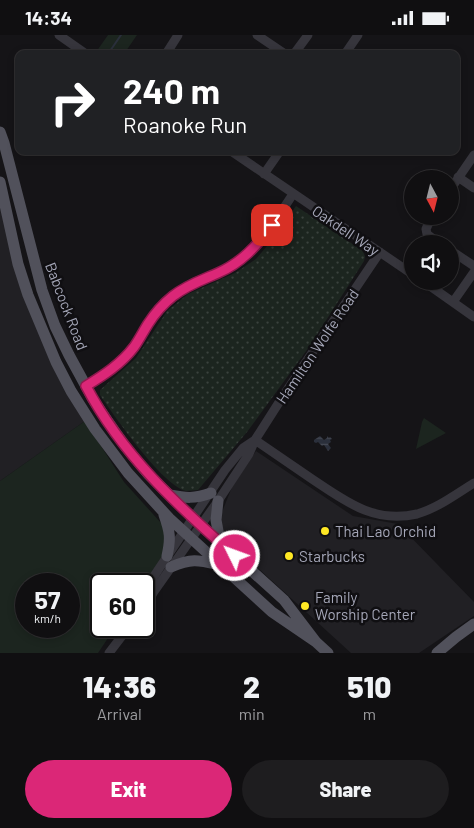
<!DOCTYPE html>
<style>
body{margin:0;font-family:Barlow,sans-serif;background:#1e1d1f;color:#f1f3f6;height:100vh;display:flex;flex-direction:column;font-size:19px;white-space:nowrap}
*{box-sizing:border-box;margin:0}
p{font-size:16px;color:#9c9c9f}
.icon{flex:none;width:28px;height:28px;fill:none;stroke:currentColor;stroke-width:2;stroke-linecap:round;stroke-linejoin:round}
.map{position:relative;height:618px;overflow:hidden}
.sheet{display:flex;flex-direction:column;background:#100f11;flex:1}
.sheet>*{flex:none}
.top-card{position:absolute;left:15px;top:15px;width:445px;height:105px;border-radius:10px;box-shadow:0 2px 8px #0003,0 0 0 1px #302f31;background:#202124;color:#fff;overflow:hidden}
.needle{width:32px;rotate:173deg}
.fabs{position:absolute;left:404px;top:135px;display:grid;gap:10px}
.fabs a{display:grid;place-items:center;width:55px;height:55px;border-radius:50%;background:#100f11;box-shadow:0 2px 8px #0003,0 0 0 1px #302f31;font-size:25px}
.speed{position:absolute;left:15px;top:538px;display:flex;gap:10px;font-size:25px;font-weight:700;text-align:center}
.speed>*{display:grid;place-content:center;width:65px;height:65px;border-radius:50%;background:#100f11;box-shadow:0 2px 8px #0003,0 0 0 1px #302f31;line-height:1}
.speed small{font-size:12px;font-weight:400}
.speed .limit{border:2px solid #111;border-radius:8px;background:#fff;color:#111}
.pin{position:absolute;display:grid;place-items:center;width:42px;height:42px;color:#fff;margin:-21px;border-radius:10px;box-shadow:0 2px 8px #0006}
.me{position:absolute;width:55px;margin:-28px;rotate:312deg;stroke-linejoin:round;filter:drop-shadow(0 0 4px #0008)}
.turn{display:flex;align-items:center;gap:18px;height:105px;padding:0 25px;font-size:22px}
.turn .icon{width:65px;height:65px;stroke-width:2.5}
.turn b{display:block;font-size:35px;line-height:42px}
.eta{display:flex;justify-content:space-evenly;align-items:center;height:85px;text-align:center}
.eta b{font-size:30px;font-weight:800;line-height:35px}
.primary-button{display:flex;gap:10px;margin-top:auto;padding:10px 25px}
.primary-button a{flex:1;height:58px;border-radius:30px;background:#db2777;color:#fff;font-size:20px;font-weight:800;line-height:58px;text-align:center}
.primary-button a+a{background:#1e1d1f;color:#f1f3f6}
.status{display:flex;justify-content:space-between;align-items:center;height:35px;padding:0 25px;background:#100f11;direction:ltr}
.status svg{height:14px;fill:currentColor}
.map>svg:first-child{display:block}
.built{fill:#212024}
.grass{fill:url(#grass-dots)}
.park{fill:#1c251f;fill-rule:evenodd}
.water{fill:url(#water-rules)}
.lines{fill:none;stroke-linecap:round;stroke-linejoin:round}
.stream{stroke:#2a2f3b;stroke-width:2}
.minor{stroke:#36353c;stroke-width:9}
.major{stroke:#51515b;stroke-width:11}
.route-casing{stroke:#8e194d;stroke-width:12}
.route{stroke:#db2777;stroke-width:9}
.poi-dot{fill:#ffe824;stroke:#100f12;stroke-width:2}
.labels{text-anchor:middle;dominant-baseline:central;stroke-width:5;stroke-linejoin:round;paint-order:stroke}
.street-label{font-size:15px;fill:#a5a7b8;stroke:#100f12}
.poi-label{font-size:15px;fill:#a5a7b8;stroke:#100f12;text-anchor:start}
</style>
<div class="status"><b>14:34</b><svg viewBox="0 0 49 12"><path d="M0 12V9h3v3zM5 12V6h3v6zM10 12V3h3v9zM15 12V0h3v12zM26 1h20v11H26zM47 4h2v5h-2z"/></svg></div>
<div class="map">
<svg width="474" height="618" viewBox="0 0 474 618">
<defs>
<pattern id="grass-dots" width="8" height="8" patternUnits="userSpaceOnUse" patternTransform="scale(1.25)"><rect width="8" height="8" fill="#1c251f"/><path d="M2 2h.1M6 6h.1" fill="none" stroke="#3a423d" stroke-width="1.8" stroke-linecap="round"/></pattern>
<pattern id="water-rules" width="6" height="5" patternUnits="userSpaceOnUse" patternTransform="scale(1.25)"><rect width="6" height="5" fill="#2a2f3b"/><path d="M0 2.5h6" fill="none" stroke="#464a55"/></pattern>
</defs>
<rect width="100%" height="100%" fill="#151417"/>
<path class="built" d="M0,167L13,223L85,386L0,446Z
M256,416L353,481L398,489L474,567V581L419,618H351L227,505L222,494L220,482L232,452Z"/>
<path class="grass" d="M296,171L363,216L365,222L364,226L309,312L247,397L198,455C195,455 190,456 186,456C162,450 115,382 100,360V355L136,323L167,276L188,259L235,238L256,224L273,204Z"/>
<path class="park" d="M108,0H137L124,19H100L96,17Z
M424,383L446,398L416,414L422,387Z
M85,386L124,447L162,489L165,493V516L159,527L144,549H101V591H116L98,618H0V446ZM26,549H69V591H26Z"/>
<path class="water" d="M320,401L324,405L327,403V401L329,403L330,402L332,404L330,405L331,407L328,409L331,413L328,416L324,410L322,411L318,407L316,408L314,407V405Z"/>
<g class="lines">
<path class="stream" d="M108,19L121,0"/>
<path class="minor" d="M59,0L86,19
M257,0L285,19
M166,19L178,0
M294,19L308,0
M345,19L358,0
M231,116L412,239
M264,139L280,116
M458,142L474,153
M450,155L474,120
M432,181L426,194L427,199L440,209
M450,215L474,231
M423,246L474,282
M453,267L474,237
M86,351C104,340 120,329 133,313C145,298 152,280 166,267C174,259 184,252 194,247C206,242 218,239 229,232C258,216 275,186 293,159
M255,405C274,418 293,431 312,444C345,466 374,489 417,479C438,473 456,459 474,448
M144,556L225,435L243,413L255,405
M144,574L153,558L218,466L249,419L255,405L285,358L380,217
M109,618L125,597L133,591"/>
<path class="major" d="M0,97L4,108L42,255L55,291L69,320L94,366L125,411L148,439L193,483L284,565L316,607
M0,147L18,229L28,260L56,327L71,356L95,394L128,438L169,483L272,577L316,607L328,618
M170,460C186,463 194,464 211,458
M218,466L216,485L220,507
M164,480C170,497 171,503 167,521
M171,532C192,523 198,525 220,530
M437,618L456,602L474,589"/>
</g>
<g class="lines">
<defs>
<path id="route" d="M235,521C177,470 122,420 86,351C104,340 121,329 134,312C139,305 143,297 148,289C155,278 163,269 173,261C187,250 202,245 218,238C241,228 257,211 272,190"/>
</defs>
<use href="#route" class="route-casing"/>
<use href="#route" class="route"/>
</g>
<g class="poi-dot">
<circle cx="325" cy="496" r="5"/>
<circle cx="289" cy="521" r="5"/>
<circle cx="305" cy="571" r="5"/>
</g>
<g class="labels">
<g class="street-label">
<text transform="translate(346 195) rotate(34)">Oakdell Way</text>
<text transform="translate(67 271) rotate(69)">Babcock Road</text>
<text transform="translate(317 311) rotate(-56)">Hamilton Wolfe Road</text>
</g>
<g class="poi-label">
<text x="335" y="496">Thai Lao Orchid</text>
<text x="299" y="521">Starbucks</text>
<text x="315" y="562">Family<tspan x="315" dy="17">Worship Center</tspan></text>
</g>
</g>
</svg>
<div class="fabs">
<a><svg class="needle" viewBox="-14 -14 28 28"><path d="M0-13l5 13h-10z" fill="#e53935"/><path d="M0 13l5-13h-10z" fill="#9c9c9f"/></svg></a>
<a><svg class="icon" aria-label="sound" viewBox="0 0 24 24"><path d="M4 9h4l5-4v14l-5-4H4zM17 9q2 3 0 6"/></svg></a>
</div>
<div class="speed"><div>57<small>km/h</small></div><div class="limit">60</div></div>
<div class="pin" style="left:272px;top:190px;background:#d93025"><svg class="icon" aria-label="arrive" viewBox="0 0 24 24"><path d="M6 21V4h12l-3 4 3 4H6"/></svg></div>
<svg class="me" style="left:235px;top:521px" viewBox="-20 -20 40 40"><circle r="17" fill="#db2777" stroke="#fff" stroke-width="3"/><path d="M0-11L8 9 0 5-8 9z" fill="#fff"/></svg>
<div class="top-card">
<div class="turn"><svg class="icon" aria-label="right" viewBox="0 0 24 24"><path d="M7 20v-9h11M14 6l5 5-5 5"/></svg><div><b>240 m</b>Roanoke Run</div></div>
</div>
</div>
<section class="sheet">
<div class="eta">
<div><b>14:36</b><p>Arrival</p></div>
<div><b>2</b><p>min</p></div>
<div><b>510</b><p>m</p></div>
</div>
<div class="primary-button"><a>Exit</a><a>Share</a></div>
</section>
